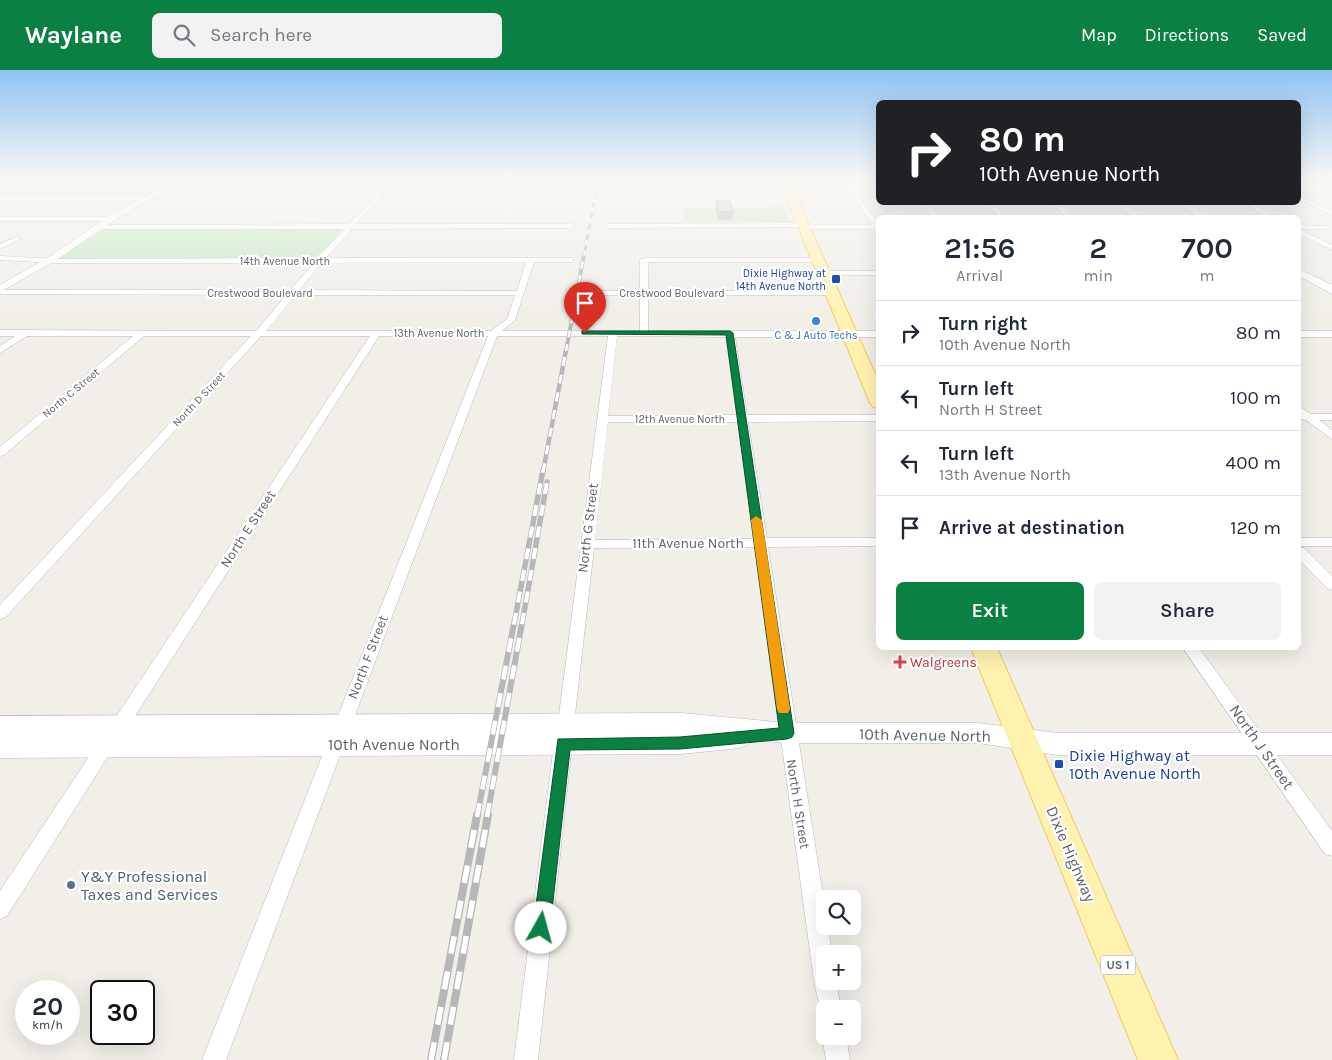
<!DOCTYPE html>
<meta charset="utf-8">
<style>
body{margin:0;font-family:Karla,sans-serif;background:#f2f2f3;color:#1f2937;height:100vh;display:flex;flex-direction:column;font-size:19px;white-space:nowrap}
*{box-sizing:border-box;margin:0}
p{font-size:16px;color:#747a83}
.icon{flex:none;width:28px;height:28px;fill:none;stroke:currentColor;stroke-width:2;stroke-linecap:round;stroke-linejoin:round}
.map{position:relative;flex:1;overflow:hidden}
.drawer{position:absolute;left:876px;top:145px;width:425px;height:435px;display:flex;flex-direction:column;background:#fff;border-radius:8px;box-shadow:0 5px 20px #0002}
.drawer>*{flex:none}
.banner{position:absolute;left:876px;top:30px;width:425px;height:105px;border-radius:8px;box-shadow:0 5px 20px #0002;background:#202124;color:#fff;overflow:hidden}
.tools{position:absolute;left:816px;top:820px;display:grid;gap:10px}
.tools a{display:grid;place-items:center;width:45px;height:45px;border-radius:8px;background:#fff;box-shadow:0 5px 20px #0002;font-size:25px}
.speed{position:absolute;left:15px;top:910px;display:flex;gap:10px;font-size:25px;font-weight:700;text-align:center}
.speed>*{display:grid;place-content:center;width:65px;height:65px;border-radius:50%;background:#fff;box-shadow:0 5px 20px #0002;line-height:1}
.speed small{font-size:12px;font-weight:400}
.speed .limit{border:2px solid #111;border-radius:8px;background:#fff;color:#111}
.pin{position:absolute;display:grid;place-items:center;width:42px;height:42px;color:#fff;margin:-51px -21px;border-radius:50% 50% 50% 0;rotate:-45deg;box-shadow:0 0 5px #0007}
.pin .icon{rotate:45deg}
.me{position:absolute;width:55px;margin:-28px;rotate:7deg;stroke-linejoin:round;filter:drop-shadow(0 0 4px #0008)}
.turn{display:flex;align-items:center;gap:18px;height:105px;padding:0 20px;font-size:22px}
.turn .icon{width:65px;height:65px;stroke-width:2.5}
.turn b{display:block;font-size:35px;line-height:42px}
.eta{display:flex;justify-content:space-evenly;align-items:center;height:85px;text-align:center}
.eta b{font-size:30px;font-weight:600;line-height:35px}
.cta{display:flex;gap:10px;margin-top:auto;padding:10px 20px}
.cta a{flex:1;height:58px;border-radius:8px;background:#0b8043;color:#fff;font-size:20px;font-weight:600;line-height:58px;text-align:center}
.cta a+a{background:#f2f2f3;color:#1f2937}
ul{padding:0;list-style:none}
li{display:flex;align-items:center;gap:15px;height:65px;padding:0 20px;border-top:1px solid #e0e1e3}
li div{flex:1}
li b{display:block;font-size:19px}
li em{font-style:normal}
header{display:flex;align-items:center;gap:30px;box-sizing:border-box;height:70px;padding:0 25px;background:#0b8043;color:#fff}
header strong{font-size:24px}
nav{display:flex;gap:28px;margin-inline-start:auto;font-size:18px}
.search{width:350px;height:45px;background:#f2f2f3;display:flex;align-items:center;gap:12px;box-sizing:border-box;padding:0 18px;border-radius:8px;color:#747a83;font-size:19px}
.map>svg:first-child{display:block}
.green{fill:#c5e8c5}
.lines{fill:none;stroke-linecap:round;stroke-linejoin:round}
.minor-casing{stroke:#b5b8bc;stroke-width:1}
.tertiary-casing{stroke:#b5b8bc;stroke-width:1}
.secondary-casing{stroke:#b6babf;stroke-width:1}
.primary-casing{stroke:#f2c960;stroke-width:2}
.minor{fill:#fff;fill-rule:evenodd}
.tertiary{fill:#fff;fill-rule:evenodd}
.secondary{fill:#fff;fill-rule:evenodd}
.primary{fill:#fff2af;fill-rule:evenodd}
.rail-far5-casing{stroke:#b6b7b8;stroke-width:2.5}
.rail-far4-casing{stroke:#b6b7b8;stroke-width:4}
.rail-far3-casing{stroke:#b6b7b8;stroke-width:4.5}
.rail-far2-casing{stroke:#b6b7b8;stroke-width:5.5}
.rail-far1-casing{stroke:#b6b7b8;stroke-width:6}
.rail-casing{stroke:#b6b7b8;stroke-width:8}
.rail-far5{stroke:#fff;stroke-width:2;stroke-dasharray:5.5;stroke-linecap:butt}
.rail-far4{stroke:#fff;stroke-width:2.5;stroke-dasharray:7;stroke-linecap:butt}
.rail-far3{stroke:#fff;stroke-width:3;stroke-dasharray:9;stroke-linecap:butt}
.rail-far2{stroke:#fff;stroke-width:4;stroke-dasharray:11;stroke-linecap:butt}
.rail-far1{stroke:#fff;stroke-width:4.5;stroke-dasharray:14;stroke-linecap:butt}
.rail{stroke:#fff;stroke-width:5.5;stroke-dasharray:18;stroke-linecap:butt}
.wall{fill:#afaea9}
.building{fill:#cccac5;stroke:#8f8d8a}
.route{fill:#0b8043;stroke:#07532c}
.slow{fill:#f59e0b}
.transit-dot{fill:#1a4fb4;stroke:#fff;stroke-width:2}
.shop-dot{fill:#3f7fe0;stroke:#fff;stroke-width:2}
.health-dot{fill:#e0444e;stroke:#fff;stroke-width:2}
.service-dot{fill:#5c6f8a;stroke:#fff;stroke-width:2}
.labels{text-anchor:middle;dominant-baseline:central;stroke-width:4.5;stroke-linejoin:round;paint-order:stroke}
.far-street-label{font-size:11px;fill:#5f6368;stroke:#fff}
.far-transit-label{font-size:11px;fill:#164399;stroke:#fff;text-anchor:end}
.far-shop-label{font-size:11px;fill:#366cbe;stroke:#fff}
.shield{fill:#fff;stroke:#8f9295;stroke-width:1}
.shield-label{font-size:12px;font-weight:bold;fill:#5f6368}
.street-label{font-size:14px;fill:#5f6368;stroke:#fff}
.health-label{font-size:14px;fill:#be3a42;stroke:#fff;text-anchor:start}
.near-street-label{font-size:16px;fill:#5f6368;stroke:#fff}
.near-transit-label{font-size:16px;fill:#164399;stroke:#fff;text-anchor:start}
.near-service-label{font-size:16px;fill:#4e5e75;stroke:#fff;text-anchor:start}
</style>
<header>
<strong>Waylane</strong>
<div class="search"><svg class="icon" aria-label="search" viewBox="0 0 24 24"><circle cx="10" cy="10" r="6"/><path d="M15 15l6 6"/></svg>Search here</div>
<nav><a>Map</a><a>Directions</a><a>Saved</a></nav>
</header>
<div class="map">
<svg width="1332" height="990" viewBox="0 0 1332 990">
<rect width="100%" height="100%" fill="#f1efe8"/>
<path class="green" d="M784,137L790,152H685L684,138Z
M344,157L317,189H55L106,158Z"/>
<g class="lines">
<defs>
<path id="minor" d="M390,110H396L386,121L583,122L581,125H383L356,154H571L574,156L571,158L352,159L326,188H573V192H534L515,250L502,261H640V225H601L597,223L601,221H640V190L644,188H821V192H648V221H832L836,223L832,225H648V261H879V267H735L747,345H879V351L748,352L767,468H879V476L768,477L825,838V856H828L832,884H825V911H836L841,939H825V948L822,947L814,911L755,477L594,478L574,653L572,658L566,660L560,658L558,653L608,266H497L226,990H202L488,266H379L126,660L120,662L114,660L111,655L114,650L370,266H261L5,548L0,549V535L251,266H144L4,385L0,386V377L133,266H27L0,283V276L15,266H0V260L256,261L286,225L0,224V220H290L314,193H57L0,190V186L57,189L317,188L345,159H101L98,157L101,155L349,154L376,125H157L154,123L157,121H379ZM526,192L517,221L299,220L322,193ZM295,225H515L507,249L491,261H266ZM617,266L726,267L737,345L608,346ZM608,352H738L754,469L595,470Z
M842,110H848L854,119H879V123H857L879,155V163L874,159H804L801,157L608,158L605,156L608,154L803,153L806,155H872L851,123L612,125L609,123L612,121L848,119Z
M1299,118H1332V122H1299Z
M1299,125L1332,141V145L1299,129Z
M0,126H148L151,128L148,130H0Z
M921,132H928L940,148H933Z
M985,132H992L1007,148H1000Z
M1050,132H1057L1075,148H1067Z
M1114,132H1122L1142,148H1134Z
M1242,132H1251L1277,148H1268Z
M0,147H110L113,149L110,151H0Z
M1299,155L1328,156L1326,159H1299L1332,175V180L1299,164Z
M16,167L22,168L0,179V174Z
M821,201H879V205H821Z
M1299,261H1332V267H1299Z
M1299,336L1311,344H1332V350H1319L1332,360V369L1306,350L1301,349Z
M1299,468H1332V476H1299Z
M1299,477L1304,478L1332,506V520L1327,518L1299,489Z
M1183,578H1199L1332,761V786L1325,784Z
M563,667L569,669L572,674L538,990H514L554,674L557,669Z
M106,668L112,670L115,675L112,680L7,846L0,849V821L100,670Z
M825,959V966H846L850,990H826L822,966Z"/>
<path id="tertiary" d="M175,110H184L113,151L58,189L0,222V215L52,185L107,147Z"/>
<path id="secondary" d="M1177,132H1188L1210,148H1199Z
M1299,199L1332,215V224L1299,206Z
M681,643L787,653H978L1058,663H1332V685H1058L978,673H787L751,670L749,674L740,678L681,684L0,688V646Z"/>
<path id="primary" d="M779,110H789L879,313V338L873,337L870,333Z
M971,578H997L1178,990H1138Z"/>
</defs>
<use href="#minor" class="minor-casing"/>
<use href="#tertiary" class="tertiary-casing"/>
<use href="#secondary" class="secondary-casing"/>
<use href="#primary" class="primary-casing"/>
<use href="#minor" class="minor"/>
<use href="#tertiary" class="tertiary"/>
<use href="#secondary" class="secondary"/>
<use href="#primary" class="primary"/>
<defs>
<path id="rail-far5" d="M584,186L598,110"/>
<path id="rail-far4" d="M566,281L584,185"/>
<path id="rail-far3" d="M543,402L566,280"/>
<path id="rail-far2" d="M514,554L543,400
M522,554L547,412"/>
<path id="rail-far1" d="M477,747L514,553
M487,747L522,553"/>
<path id="rail" d="M431,990L477,745
M444,990L488,745"/>
</defs>
<use href="#rail-far5" class="rail-far5-casing"/>
<use href="#rail-far4" class="rail-far4-casing"/>
<use href="#rail-far3" class="rail-far3-casing"/>
<use href="#rail-far2" class="rail-far2-casing"/>
<use href="#rail-far1" class="rail-far1-casing"/>
<use href="#rail" class="rail-casing"/>
<use href="#rail-far5" class="rail-far5"/>
<use href="#rail-far4" class="rail-far4"/>
<use href="#rail-far3" class="rail-far3"/>
<use href="#rail-far2" class="rail-far2"/>
<use href="#rail-far1" class="rail-far1"/>
<use href="#rail" class="rail"/>
</g>
<path class="wall" d="M716,131L733,142L732,150H718L716,138Z"/>
<path class="building" d="M716,131H730L733,142H718Z"/>
<linearGradient id="sky" x2="0" y2="1"><stop stop-color="#8fc3f1"/><stop offset="0.44" stop-color="#f9f8f5"/><stop offset="1" stop-color="#f9f8f5" stop-opacity="0"/></linearGradient>
<rect width="1332" height="248" fill="url(#sky)"/>
<path class="route" d="M585,261H730L733,263L794,663L792,667L787,669L680,679L570,680L550,858L548,864L541,866L535,864L533,858L558,669L680,667L779,658L726,265L582,264V261Z"/>
<path class="slow" d="M756,446L762,450L790,639L788,643H779L777,639L751,450Z"/>
<g class="transit-dot">
<rect x="831" y="204" width="10" height="10" rx="2.5"/>
<rect x="1054" y="689" width="10" height="10" rx="2.5"/>
</g>
<circle class="shop-dot" cx="816" cy="251" r="5"/>
<path class="health-dot" d="M897.5 584.5h5v5h5v5h-5v5h-5v-5h-5v-5h5z"/>
<circle class="service-dot" cx="71" cy="815" r="5"/>
<g class="labels">
<g class="far-street-label">
<text x="285" y="191">14th Avenue North</text>
<text x="260" y="223">Crestwood Boulevard</text>
<text x="672" y="223">Crestwood Boulevard</text>
<text x="439" y="263">13th Avenue North</text>
<text transform="translate(71 323) rotate(-40)">North C Street</text>
<text transform="translate(199 329) rotate(-47)">North D Street</text>
<text x="680" y="349">12th Avenue North</text>
</g>
<g class="far-transit-label">
<text x="826" y="203">Dixie Highway at<tspan x="826" dy="13">14th Avenue North</tspan></text>
</g>
<g class="far-shop-label">
<text x="816" y="265">C &amp; J Auto Techs</text>
</g>
<rect class="shield" x="1100.5" y="885.5" width="35" height="19" rx="4"/>
<g class="shield-label">
<text x="1118" y="895">US 1</text>
</g>
<g class="street-label">
<text transform="translate(588 458) rotate(-83)">North G Street</text>
<text transform="translate(248 459) rotate(-57)">North E Street</text>
<text x="688" y="473">11th Avenue North</text>
<text transform="translate(368 587) rotate(-69)">North F Street</text>
<text transform="translate(798 734) rotate(81)">North H Street</text>
</g>
<g class="health-label">
<text x="910" y="592">Walgreens</text>
</g>
<g class="near-street-label">
<text transform="translate(925 665) rotate(1)">10th Avenue North</text>
<text x="394" y="674">10th Avenue North</text>
<text transform="translate(1262 677) rotate(55)">North J Street</text>
<text transform="translate(1071 784) rotate(67)">Dixie Highway</text>
</g>
<g class="near-transit-label">
<text x="1069" y="685">Dixie Highway at<tspan x="1069" dy="18">10th Avenue North</tspan></text>
</g>
<g class="near-service-label">
<text x="81" y="806">Y&amp;Y Professional<tspan x="81" dy="18">Taxes and Services</tspan></text>
</g>
</g>
</svg>
<div class="tools">
<a><svg class="icon" aria-label="search" viewBox="0 0 24 24"><circle cx="10" cy="10" r="6"/><path d="M15 15l6 6"/></svg></a>
<a>+</a>
<a>−</a>
</div>
<div class="speed"><div>20<small>km/h</small></div><div class="limit">30</div></div>
<div class="pin" style="left:585px;top:263px;background:#d93025"><svg class="icon" aria-label="arrive" viewBox="0 0 24 24"><path d="M6 21V4h12l-3 4 3 4H6"/></svg></div>
<svg class="me" style="left:541px;top:858px" viewBox="-20 -20 40 40"><circle r="19" fill="#fff"/><path d="M0-13L10 11 0 6-10 11z" fill="#0b8043"/></svg>
<div class="banner">
<div class="turn"><svg class="icon" aria-label="right" viewBox="0 0 24 24"><path d="M7 20v-9h11M14 6l5 5-5 5"/></svg><div><b>80 m</b>10th Avenue North</div></div>
</div>
<section class="drawer">
<div class="eta">
<div><b>21:56</b><p>Arrival</p></div>
<div><b>2</b><p>min</p></div>
<div><b>700</b><p>m</p></div>
</div>
<ul>
<li><svg class="icon" aria-label="right" viewBox="0 0 24 24"><path d="M7 20v-9h11M14 6l5 5-5 5"/></svg><div><b>Turn right</b><p>10th Avenue North</p></div><em>80 m</em></li>
<li><svg class="icon" aria-label="left" viewBox="0 0 24 24"><path d="M17 20v-9H6M10 6l-5 5 5 5"/></svg><div><b>Turn left</b><p>North H Street</p></div><em>100 m</em></li>
<li><svg class="icon" aria-label="left" viewBox="0 0 24 24"><path d="M17 20v-9H6M10 6l-5 5 5 5"/></svg><div><b>Turn left</b><p>13th Avenue North</p></div><em>400 m</em></li>
<li><svg class="icon" aria-label="arrive" viewBox="0 0 24 24"><path d="M6 21V4h12l-3 4 3 4H6"/></svg><div><b>Arrive at destination</b></div><em>120 m</em></li>
</ul>
<div class="cta"><a>Exit</a><a>Share</a></div>
</section>
</div>
